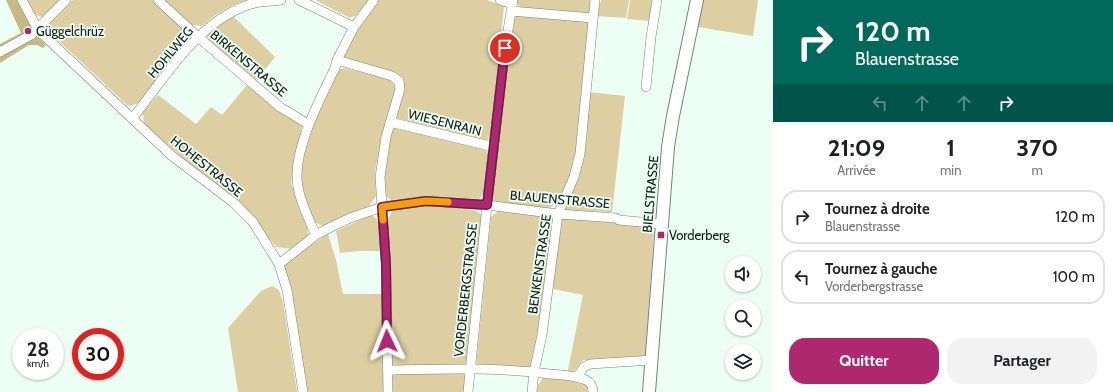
<!DOCTYPE html>
<html lang="fr">
<meta charset="utf-8">
<style>
body{margin:0;font-family:Cabin,sans-serif;background:#f2f2f2;color:#202124;height:100vh;display:flex;flex-direction:column;font-size:15px;white-space:nowrap}
*{box-sizing:border-box;margin:0}
p{font-size:13px;color:#757577}
.icon{flex:none;width:22px;height:22px;fill:none;stroke:currentColor;stroke-width:2;stroke-linecap:round;stroke-linejoin:round}
.map{position:relative;flex:1;overflow:hidden}
.drawer{display:flex;flex-direction:column;background:#fff;width:340px}
.drawer>*{flex:none}
.hud{background:#00695c;color:#fff;overflow:hidden}
.controls{position:absolute;left:725px;top:256px;display:grid;gap:8px}
.controls a{display:grid;place-items:center;width:36px;height:36px;border-radius:50%;background:#fff;box-shadow:0 1px 3px #0004;font-size:20px}
.speed{position:absolute;left:12px;top:328px;display:flex;gap:8px;font-size:20px;font-weight:700;text-align:center}
.speed>*{display:grid;place-content:center;width:52px;height:52px;border-radius:50%;background:#fff;box-shadow:0 1px 3px #0004;line-height:1}
.speed small{font-size:10px;font-weight:400}
.speed .limit{border:6px solid #d22;background:#fff;color:#111}
.pin{position:absolute;display:grid;place-items:center;width:34px;height:34px;color:#fff;margin:-17px;border:2px solid #fff;border-radius:50%;box-shadow:0 1px 4px #0007}
.me{position:absolute;width:44px;margin:-22px;rotate:358deg;stroke-linejoin:round;filter:drop-shadow(0 0 3px #0008)}
.turn{display:flex;align-items:center;gap:14px;height:84px;padding:0 16px;font-size:18px}
.turn .icon{width:52px;height:52px;stroke-width:2.5}
.turn b{display:block;font-size:28px;line-height:34px}
.lanes{display:flex;align-items:center;height:38px;padding:0 16px;background:#0003;justify-content:center;gap:20px;direction:ltr}
.lanes .off{opacity:.35}
.eta{display:flex;justify-content:space-evenly;align-items:center;height:68px;text-align:center}
.eta b{font-size:24px;font-weight:800;line-height:28px}
.action{display:flex;gap:8px;margin-top:auto;padding:8px 16px}
.action a{flex:1;height:46px;border-radius:16px;background:#ad286f;color:#fff;font-size:16px;font-weight:800;line-height:46px;text-align:center}
.action a+a{background:#f2f2f2;color:#202124}
ul{padding:0;list-style:none}
li{display:flex;align-items:center;gap:12px;height:54px;margin:0 8px 6px;padding:0 8px;border:2px solid #e0e0e0;border-radius:16px}
li div{flex:1}
li b{display:block;font-size:15px}
li em{font-style:normal}
main{display:flex;flex:1;min-height:0}
.map>svg:first-child{display:block}
.green{fill:#ddcfa2}
.forest{fill:#c8b884}
.lines{fill:none;stroke-linecap:round;stroke-linejoin:round}
.minor-casing{stroke:#6b8777;stroke-width:10}
.major-casing{stroke:#6b8777;stroke-width:14}
.minor{stroke:#fff;stroke-width:9}
.major{stroke:#fff;stroke-width:12}
.route-casing{stroke:#701a48;stroke-width:10}
.route{stroke:#ad286f;stroke-width:7}
.slow{stroke:#f59e0b;stroke-width:7}
.poi-dot{fill:#ad286f;stroke:#edfff4;stroke-width:1.5}
.labels{text-anchor:middle;dominant-baseline:central;stroke-width:3.5;stroke-linejoin:round;paint-order:stroke}
.poi-label{font-size:13px;fill:#101b15;stroke:#edfff4;text-anchor:start}
.street-label{font-size:13px;fill:#101b15;stroke:#edfff4}
</style>
<main>
<div class="map">
<svg width="773" height="392" viewBox="0 0 773 392">
<rect width="100%" height="100%" fill="#edfff4"/>
<path class="green" d="M26,0H61L45,17C33,17 31,9 26,0Z
M73,0H153L187,31L190,39L140,103L128,106L45,28Z
M164,0H246C230,5 214,15 202,26L192,25Z
M315,0H369L361,13L350,18Z
M378,0H487L504,6L491,134L486,142L396,118L404,89L398,74L341,59L357,29Z
M517,0H592L590,15L521,9L517,3Z
M601,0H629L626,18L597,16Z
M630,0H655L651,21L627,19Z
M703,0H758L753,36L698,27Z
M512,14L589,20L575,162L562,197L550,208L491,201Z
M233,16L275,57L256,81L209,42L206,34Z
M344,68L391,80L397,91L383,133L375,171L376,196L369,206L323,226L312,221L302,194L299,174L308,132L338,70Z
M247,85L302,125L291,183L307,224L308,235L292,249L276,247L250,214L200,173L144,124L143,113L158,95L196,124L211,107L222,115Z
M589,92L625,96L612,212L565,210L578,176Z
M395,125L485,148L489,155L485,193L479,199L428,196L391,200L383,194L387,146Z
M410,203L474,210L484,216L469,361L463,367H391L387,221L392,211L405,207Z
M498,211L546,217L551,224V243L532,370L476,366L491,217Z
M371,215C383,220 381,239 382,251H359L340,253L336,231Z
M560,217L650,227L654,232L645,358L583,360L575,370L569,374L568,370L583,295L553,289Z
M328,234L336,260L343,294H383L384,392H307L283,264Z
M272,286L279,290L283,302L297,392H238L228,328L261,291Z
M391,373H464L466,379L465,392H391Z
M543,378L579,381L586,385L590,392H537L538,385Z"/>
<path class="forest" d="M6,0H18L35,34L46,45L43,48L37,45H29L0,63V44L21,33Z"/>
<g class="lines">
<defs>
<path id="minor" d="M22,0L38,30L172,156L234,203L253,222L279,264L287,290L303,392
M158,0L198,37L280,107L308,124
M299,0L354,27L374,0
M500,0L512,4
M511,11L593,18
M0,52L31,35L66,0
M337,60L392,76L399,81L400,89L386,137L380,177L386,264L388,392
M646,87L651,37L657,0
M132,119C164,79 195,25 245,6C255,1 270,2 281,0
M390,122L494,147
M316,235C309,220 301,204 298,187C291,153 320,99 335,68L337,60L354,27
M279,264L316,235L333,226L350,218L382,207L426,201L487,205L558,214L616,218L619,220L662,224
M388,370C442,369 496,367 550,374C561,375 575,375 586,380C590,382 593,387 593,392
M577,377L584,367L590,364L652,360
M468,392L487,205L505,48L513,0
M532,392L534,372L542,335L558,214L574,177L580,154L595,0"/>
<path id="major" d="M649,392L668,147L673,116L697,0"/>
</defs>
<use href="#minor" class="minor-casing"/>
<use href="#major" class="major-casing"/>
<use href="#minor" class="minor"/>
<use href="#major" class="major"/>
</g>
<g class="lines">
<defs>
<path id="route" d="M387,341L386,264L382,207L426,201L487,205L505,48"/>
</defs>
<use href="#route" class="route-casing"/>
<use href="#route" class="route"/>
<path class="slow" d="M383,220L382,207L426,201L448,202"/>
</g>
<g class="poi-dot">
<circle cx="28" cy="31" r="4"/>
<rect x="657" y="231" width="8" height="8" rx="2"/>
</g>
<g class="labels">
<g class="poi-label">
<text x="36" y="31">Güggelchrüz</text>
<text x="669" y="235">Vorderberg</text>
</g>
<g class="street-label">
<text transform="translate(170 52) rotate(-50)">HOHLWEG</text>
<text transform="translate(249 63) rotate(40)">BIRKENSTRASSE</text>
<text transform="translate(445 122) rotate(14)">WIESENRAIN</text>
<text transform="translate(207 166) rotate(39)">HOHESTRASSE</text>
<text transform="translate(650 194) rotate(-85)">BIELSTRASSE</text>
<text transform="translate(560 199) rotate(5)">BLAUENSTRASSE</text>
<text transform="translate(539 264) rotate(-82)">BENKENSTRASSE</text>
<text transform="translate(465 290) rotate(-84)">VORDERBERGSTRASSE</text>
</g>
</g>
</svg>
<div class="controls">
<a><svg class="icon" aria-label="sound" viewBox="0 0 24 24"><path d="M4 9h4l5-4v14l-5-4H4zM17 9q2 3 0 6"/></svg></a>
<a><svg class="icon" aria-label="search" viewBox="0 0 24 24"><circle cx="10" cy="10" r="6"/><path d="M15 15l6 6"/></svg></a>
<a><svg class="icon" aria-label="layers" viewBox="0 0 24 24"><path d="M12 4l9 5-9 5-9-5zM3 14l9 5 9-5"/></svg></a>
</div>
<div class="speed"><div>28<small>km/h</small></div><div class="limit">30</div></div>
<div class="pin" style="left:505px;top:48px;background:#d93025"><svg class="icon" aria-label="arrive" viewBox="0 0 24 24"><path d="M6 21V4h12l-3 4 3 4H6"/></svg></div>
<svg class="me" style="left:387px;top:341px" viewBox="-20 -20 40 40"><path d="M0-17L14 15 0 8-14 15z" fill="#ad286f" stroke="#fff" stroke-width="4"/></svg>
</div>
<section class="drawer">
<div class="hud">
<div class="turn"><svg class="icon" aria-label="right" viewBox="0 0 24 24"><path d="M7 20v-9h11M14 6l5 5-5 5"/></svg><div><b>120 m</b>Blauenstrasse</div></div>
<div class="lanes"><svg class="icon off" aria-label="left" viewBox="0 0 24 24"><path d="M17 20v-9H6M10 6l-5 5 5 5"/></svg><svg class="icon off" aria-label="ahead" viewBox="0 0 24 24"><path d="M12 20V5M6 11l6-6 6 6"/></svg><svg class="icon off" aria-label="ahead" viewBox="0 0 24 24"><path d="M12 20V5M6 11l6-6 6 6"/></svg><svg class="icon" aria-label="right" viewBox="0 0 24 24"><path d="M7 20v-9h11M14 6l5 5-5 5"/></svg></div>
</div>
<div class="eta">
<div><b>21:09</b><p>Arrivée</p></div>
<div><b>1</b><p>min</p></div>
<div><b>370</b><p>m</p></div>
</div>
<ul>
<li><svg class="icon" aria-label="right" viewBox="0 0 24 24"><path d="M7 20v-9h11M14 6l5 5-5 5"/></svg><div><b>Tournez à droite</b><p>Blauenstrasse</p></div><em>120 m</em></li>
<li><svg class="icon" aria-label="left" viewBox="0 0 24 24"><path d="M17 20v-9H6M10 6l-5 5 5 5"/></svg><div><b>Tournez à gauche</b><p>Vorderbergstrasse</p></div><em>100 m</em></li>
</ul>
<div class="action"><a>Quitter</a><a>Partager</a></div>
</section>
</main>
